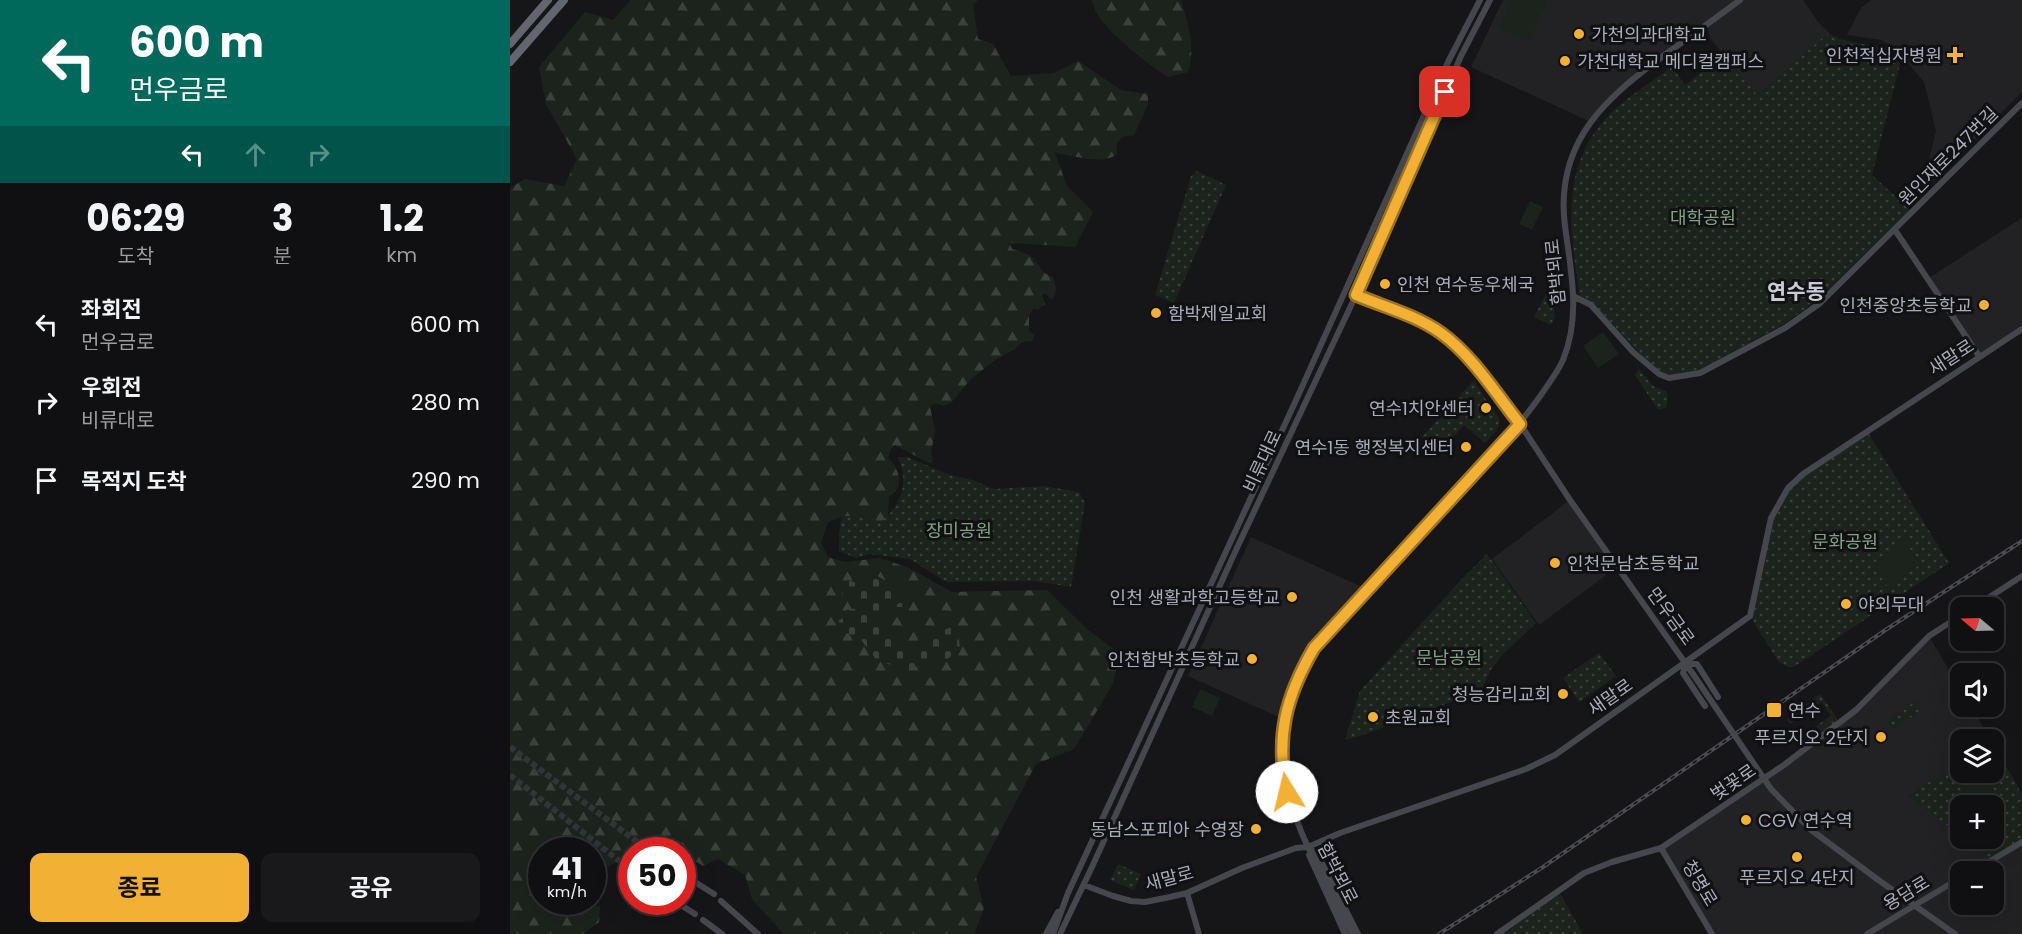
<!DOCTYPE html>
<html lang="ko">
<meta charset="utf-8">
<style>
body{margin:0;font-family:Poppins,"Noto Sans KR",sans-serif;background:#19191b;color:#f1f3f6;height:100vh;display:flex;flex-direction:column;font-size:22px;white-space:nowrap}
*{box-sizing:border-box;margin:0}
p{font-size:20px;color:#9c9d9f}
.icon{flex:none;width:33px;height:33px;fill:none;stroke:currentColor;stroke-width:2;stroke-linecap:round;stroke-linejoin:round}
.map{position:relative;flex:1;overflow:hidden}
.sheet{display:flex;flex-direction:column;background:#101012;width:510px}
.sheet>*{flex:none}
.top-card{background:#00695c;color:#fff;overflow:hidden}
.needle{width:39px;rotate:289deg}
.fabs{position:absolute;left:1440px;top:597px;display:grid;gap:12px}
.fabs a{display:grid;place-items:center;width:54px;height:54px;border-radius:12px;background:#101012;box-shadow:0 6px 24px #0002,0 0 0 2px #303032;font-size:30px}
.speed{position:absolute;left:18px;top:837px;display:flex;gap:12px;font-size:30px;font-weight:700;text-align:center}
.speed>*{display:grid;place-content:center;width:78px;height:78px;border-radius:50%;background:#101012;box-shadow:0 6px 24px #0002,0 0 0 2px #303032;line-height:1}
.speed small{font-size:15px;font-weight:400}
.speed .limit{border:9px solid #d22;background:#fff;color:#111}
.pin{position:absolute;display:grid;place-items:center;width:51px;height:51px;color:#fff;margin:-26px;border-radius:12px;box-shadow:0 3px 9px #0006}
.me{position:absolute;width:66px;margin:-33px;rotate:351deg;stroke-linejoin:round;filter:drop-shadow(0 0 4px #0008)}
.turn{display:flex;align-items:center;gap:21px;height:126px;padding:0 30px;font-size:27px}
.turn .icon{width:78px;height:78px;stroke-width:2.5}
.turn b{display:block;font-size:42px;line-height:51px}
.lanes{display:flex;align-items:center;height:57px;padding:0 30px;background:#0003;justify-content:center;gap:30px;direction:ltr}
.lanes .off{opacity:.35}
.eta{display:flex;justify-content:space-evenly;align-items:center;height:102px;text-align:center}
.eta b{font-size:36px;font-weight:700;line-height:42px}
.action{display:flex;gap:12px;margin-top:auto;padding:12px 30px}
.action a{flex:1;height:69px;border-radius:12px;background:#f2b134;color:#111;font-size:24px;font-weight:700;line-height:69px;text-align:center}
.action a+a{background:#19191b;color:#f1f3f6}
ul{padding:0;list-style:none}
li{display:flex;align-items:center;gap:18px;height:78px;padding:0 30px}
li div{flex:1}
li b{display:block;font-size:22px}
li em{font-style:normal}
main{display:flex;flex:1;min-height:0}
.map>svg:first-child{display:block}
.built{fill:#222225;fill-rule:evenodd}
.grass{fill:url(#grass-dots)}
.forest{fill:url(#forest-firs)}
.cemetery{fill:url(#cemetery-stones)}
.pitch{fill:#1c231d}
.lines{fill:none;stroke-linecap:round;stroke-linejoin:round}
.secondary-tunnel{stroke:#333438;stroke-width:6;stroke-dasharray:6 3;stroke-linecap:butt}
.secondary{stroke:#45474d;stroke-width:6}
.highway{stroke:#63666e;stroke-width:8}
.rail-casing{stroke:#4a4c52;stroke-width:4}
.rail{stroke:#111113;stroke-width:1.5;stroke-dasharray:4.5;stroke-linecap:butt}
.secondary-bridge{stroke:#45474d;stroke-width:6}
.route-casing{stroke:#9d7322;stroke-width:15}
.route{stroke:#f2b134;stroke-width:10}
.poi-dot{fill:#f2b134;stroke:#111113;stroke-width:2}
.labels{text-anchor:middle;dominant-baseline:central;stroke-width:6;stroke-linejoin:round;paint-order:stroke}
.poi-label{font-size:18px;fill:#a8adb8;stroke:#111113;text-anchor:start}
.street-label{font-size:18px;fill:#a8adb8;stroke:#111113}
.park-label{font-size:18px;fill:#7fa381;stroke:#111113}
.quarter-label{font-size:21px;font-weight:bold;fill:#c9ccd4;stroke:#111113}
</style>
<main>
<section class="sheet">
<div class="top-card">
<div class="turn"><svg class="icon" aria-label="left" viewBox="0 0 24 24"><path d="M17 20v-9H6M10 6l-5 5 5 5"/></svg><div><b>600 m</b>먼우금로</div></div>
<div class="lanes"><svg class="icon" aria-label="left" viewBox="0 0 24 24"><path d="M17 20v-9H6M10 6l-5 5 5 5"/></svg><svg class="icon off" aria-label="ahead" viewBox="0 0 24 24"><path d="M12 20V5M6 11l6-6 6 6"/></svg><svg class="icon off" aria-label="right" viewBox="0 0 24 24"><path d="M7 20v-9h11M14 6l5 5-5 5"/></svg></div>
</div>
<div class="eta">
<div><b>06:29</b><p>도착</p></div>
<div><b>3</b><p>분</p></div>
<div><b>1.2</b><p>km</p></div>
</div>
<ul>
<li><svg class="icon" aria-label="left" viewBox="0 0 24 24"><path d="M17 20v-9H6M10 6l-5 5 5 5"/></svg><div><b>좌회전</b><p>먼우금로</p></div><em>600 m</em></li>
<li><svg class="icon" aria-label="right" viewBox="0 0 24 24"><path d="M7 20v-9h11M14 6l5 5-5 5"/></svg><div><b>우회전</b><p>비류대로</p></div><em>280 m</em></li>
<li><svg class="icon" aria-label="arrive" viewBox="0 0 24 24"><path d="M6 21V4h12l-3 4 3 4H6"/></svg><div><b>목적지 도착</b></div><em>290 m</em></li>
</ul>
<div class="action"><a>종료</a><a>공유</a></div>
</section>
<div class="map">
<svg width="1512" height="934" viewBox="0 0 1512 934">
<defs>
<pattern id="grass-dots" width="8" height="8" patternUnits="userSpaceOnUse" patternTransform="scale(1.5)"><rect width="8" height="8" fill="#1c231d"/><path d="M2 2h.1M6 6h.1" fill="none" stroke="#3a403c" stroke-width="1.8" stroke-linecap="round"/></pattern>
<pattern id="forest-firs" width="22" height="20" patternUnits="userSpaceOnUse" patternTransform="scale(1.5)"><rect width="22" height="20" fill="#1c231d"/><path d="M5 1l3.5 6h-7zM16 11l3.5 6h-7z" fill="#3a403c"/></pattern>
<pattern id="cemetery-stones" width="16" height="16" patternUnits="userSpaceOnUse" patternTransform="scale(1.5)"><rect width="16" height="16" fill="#1c231d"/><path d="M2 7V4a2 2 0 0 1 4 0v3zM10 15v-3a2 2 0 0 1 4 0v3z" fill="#3a403c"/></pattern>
</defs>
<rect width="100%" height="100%" fill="#161618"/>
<path class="built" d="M993,0H1293L1309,23L1319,33L1247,95L1200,38L1197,25L1117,82L1081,122L961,67Z
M1361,0H1512V92L1417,187L1413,184L1426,131L1414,82L1386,49L1371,40L1337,35L1351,8Z
M1512,218V329L1469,356L1417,279Z
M1060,500L1107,567L1029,625L982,559Z
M741,537L857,589L804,649L775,720L678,676Z
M1419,636L1450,689V706L1461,707L1480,739L1450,740V772H1484V745L1512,794V934H1201L1151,848L1248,783L1339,715ZM1450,806H1484V838H1450ZM1450,872H1484V904H1450Z"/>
<path class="grass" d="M1318,33L1330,39L1357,45L1369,46L1382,53L1390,64L1362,175L1400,210L1306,301L1274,324L1189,370L1160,375L1150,371L1135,359L1082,302L1070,296C1060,233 1049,169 1097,117C1115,98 1140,83 1162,67L1175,85L1214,55L1247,95Z
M687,171L716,185L664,303L645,295L681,176Z
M1036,294L1042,296L1045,317L1041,325L1024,317Z
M1129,369L1143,386L1156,391L1158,397L1156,408L1148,410L1125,375Z
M964,380L976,400L968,411L975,417L983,409L990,420L987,430L975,443L954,425L929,453L912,437Z
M1357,431L1439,563L1284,667H1277L1268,661L1240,616L1256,532L1267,505L1293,474Z
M388,457H397L440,475L462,480L484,489L533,486L569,492L575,503L561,587L525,581L436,582L400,559L359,554L346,558L329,551V533L332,516L348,514L370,522C385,512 395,493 393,476C393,470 390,463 388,457Z
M977,554L1026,623L991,656L980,671L969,696H957L850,736L835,740L850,691L951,580Z
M1089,653L1106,676L1069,702L1053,678Z
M1310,694L1328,720L1311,734L1306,726L1321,716L1312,702L1280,724L1277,719Z
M1409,701L1410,710L1384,730L1377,721L1393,708Z
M1484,746L1512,795V842L1482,860L1456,839L1484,838V806H1450V834L1396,796L1450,764V772H1484Z
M608,864L631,874L624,890L600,880Z
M1048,890L1073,934H987Z"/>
<path class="forest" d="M121,0H468L463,4L468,39L483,44L501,76L544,73L568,61L611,90L638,94V104L624,135L612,137L607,143V154C593,166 562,155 545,153L557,186L583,212L565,247L500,243L502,249C508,251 516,252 521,257C529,264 531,274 543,277C546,286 548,292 542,300L535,293L532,295L535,304L528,310L524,308L519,315V331L524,335L523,341L512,342L505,349L485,360L460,380L441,403L433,406L425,403L420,407L425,431L421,453L423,460L421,464L385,445L381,449L378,458C389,468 396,488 379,496L378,517L370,522C348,514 340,513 318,522L311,543L318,557L335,562L370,558L399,568L442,592L537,590L578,630L609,653L603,684L564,749L526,764L466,877L474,908L464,934H274L242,899L235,875L208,859L193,866L173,853L172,850L132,846L122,850L121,852L83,877L82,850H32V902H62L61,905L90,906L89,922L73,934H0V188L15,179L54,186L67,159L36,104L29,67L75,12L103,20Z
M582,0H671C678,25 686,47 678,72L658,77C636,63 605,38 589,17C586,13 584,6 582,0Z"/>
<path class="cemetery" d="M362,573L396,592L392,607H377L372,625L383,643L406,648L412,638L447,625L450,648L433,663L413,661L398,672L386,666L367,661L352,641L329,629V620L336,617L337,610L348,608L349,604L333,599L332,587L338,580L354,586Z"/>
<path class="pitch" d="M1001,0H1038L1019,41L988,28Z
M1020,201L1033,207L1022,230L1009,224Z
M1093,332L1109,354L1088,368L1073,346Z
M1395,541L1411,564L1378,587L1362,564Z
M690,689L710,698L702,716L682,707Z
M1470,773H1473L1494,807L1484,813V806L1477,805L1471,796L1461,803L1450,786Z"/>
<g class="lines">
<path class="secondary-tunnel" d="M0,747L138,850
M0,775L122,871"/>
<path class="secondary" d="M1385,230L1469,356
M843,293L917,325L942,342L956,357L1010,424L1060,500L1183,674
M1065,297L1081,305L1123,352L1149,374L1159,378L1190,373L1275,328L1309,304L1512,103
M1463,608L1512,576
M1195,706L1173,673L1176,662L1187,664L1208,697
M1151,848L1202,934
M803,851L808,855L848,934
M799,855L835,934
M1462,872L1512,842
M172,874L204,894
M1367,879L1445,934
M574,885L603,896L621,901L635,902L660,897L677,893L732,868L786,848L798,847L830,833L1016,769L1045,755L1240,616L1261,518L1278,488L1293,474L1512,329
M677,893L689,934
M211,901L248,934
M166,902L185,914
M193,920L212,934
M536,934L548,912
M543,934L558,893L787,398L939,60L970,0
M550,934L582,867L726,550L846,295L951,56L980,0
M842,934C785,821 727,742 822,627C867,578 912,529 958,481C984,453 1009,426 1031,395C1039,383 1047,373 1053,360C1071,316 1061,272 1055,226C1044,140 1098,96 1160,51C1184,34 1207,17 1230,0
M987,934L1074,873L1102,862L1151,848L1274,765L1346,710L1419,636L1450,616
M1357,934L1450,878"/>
<path class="highway" d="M0,44L38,0
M0,62L54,0"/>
<defs>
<path id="rail" d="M929,934L1033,867L1377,629L1512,541"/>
</defs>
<use href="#rail" class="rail-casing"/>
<use href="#rail" class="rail"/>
<path class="secondary-bridge" d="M1183,674L1261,789L1300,829L1367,879"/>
</g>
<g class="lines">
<defs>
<path id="route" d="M777,792C765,737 776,696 804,648L1010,424C986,394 963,356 931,333C906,315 874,307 846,295L935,92"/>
</defs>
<use href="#route" class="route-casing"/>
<use href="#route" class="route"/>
</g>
<g class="poi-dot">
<circle cx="1069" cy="34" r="6"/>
<path d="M1442 46h6v6h6v6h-6v6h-6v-6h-6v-6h6z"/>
<circle cx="1055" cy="61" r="6"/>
<circle cx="875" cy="284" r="6"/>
<circle cx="1474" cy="305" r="6"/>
<circle cx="646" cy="313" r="6"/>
<circle cx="976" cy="408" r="6"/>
<circle cx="956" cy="447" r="6"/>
<circle cx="1045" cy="563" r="6"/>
<circle cx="782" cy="597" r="6"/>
<circle cx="1336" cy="604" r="6"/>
<circle cx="742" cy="659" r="6"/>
<circle cx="1053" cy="694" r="6"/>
<rect x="1256" y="702" width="16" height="16" rx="3"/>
<circle cx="863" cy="717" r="6"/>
<circle cx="1371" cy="737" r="6"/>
<circle cx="1236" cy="820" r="6"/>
<circle cx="746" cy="829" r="6"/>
<circle cx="1287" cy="857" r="6"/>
</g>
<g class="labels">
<g class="poi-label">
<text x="1081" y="34">가천의과대학교</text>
<text x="1432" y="55" text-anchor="end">인천적십자병원</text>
<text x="1067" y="61">가천대학교 메디컬캠퍼스</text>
<text x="887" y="284">인천 연수동우체국</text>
<text x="1462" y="305" text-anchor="end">인천중앙초등학교</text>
<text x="658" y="313">함박제일교회</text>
<text x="964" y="408" text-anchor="end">연수1치안센터</text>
<text x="944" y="447" text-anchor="end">연수1동 행정복지센터</text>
<text x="1057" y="563">인천문남초등학교</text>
<text x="770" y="597" text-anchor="end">인천 생활과학고등학교</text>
<text x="1348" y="604">야외무대</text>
<text x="730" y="659" text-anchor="end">인천함박초등학교</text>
<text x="1041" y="694" text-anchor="end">청능감리교회</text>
<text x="1278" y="710">연수</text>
<text x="875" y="717">초원교회</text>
<text x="1359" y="737" text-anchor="end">푸르지오 2단지</text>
<text x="1248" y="820">CGV 연수역</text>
<text x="734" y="829" text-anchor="end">동남스포피아 수영장</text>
<text x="1287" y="877" text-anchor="middle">푸르지오 4단지</text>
</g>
<g class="street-label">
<text transform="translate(1438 156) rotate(-45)">원인재로247번길</text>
<text transform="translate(1045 272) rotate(-96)">함박뫼로</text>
<text transform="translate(1441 357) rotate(-33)">새말로</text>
<text transform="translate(752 461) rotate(-65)">비류대로</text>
<text transform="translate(1161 616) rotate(54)">먼우금로</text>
<text transform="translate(1100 697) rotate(-35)">새말로</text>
<text transform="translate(1223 782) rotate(-34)">벚꽃로</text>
<text transform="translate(828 873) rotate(63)">함박뫼로</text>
<text transform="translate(659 878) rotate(-15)">새말로</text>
<text transform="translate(1190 883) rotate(59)">청명로</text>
<text transform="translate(1396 893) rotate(-31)">용담로</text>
</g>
<g class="park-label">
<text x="1193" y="217">대학공원</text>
<text x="449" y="530">장미공원</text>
<text x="1335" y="541">문화공원</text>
<text x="939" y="657">문남공원</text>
</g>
<g class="quarter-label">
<text x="1286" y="291">연수동</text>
</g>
</g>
</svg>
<div class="fabs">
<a><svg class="needle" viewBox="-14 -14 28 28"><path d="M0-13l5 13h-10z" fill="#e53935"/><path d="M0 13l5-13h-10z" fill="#9c9d9f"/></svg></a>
<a><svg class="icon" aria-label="sound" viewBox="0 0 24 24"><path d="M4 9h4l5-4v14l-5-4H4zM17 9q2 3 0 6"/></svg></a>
<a><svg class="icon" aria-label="layers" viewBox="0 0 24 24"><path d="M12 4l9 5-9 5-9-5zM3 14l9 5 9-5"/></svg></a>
<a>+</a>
<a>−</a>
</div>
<div class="speed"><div>41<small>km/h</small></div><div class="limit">50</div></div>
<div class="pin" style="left:935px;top:92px;background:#d93025"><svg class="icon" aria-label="arrive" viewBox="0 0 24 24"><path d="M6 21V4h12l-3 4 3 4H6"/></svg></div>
<svg class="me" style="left:777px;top:792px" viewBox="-20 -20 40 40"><circle r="19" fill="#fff"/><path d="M0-13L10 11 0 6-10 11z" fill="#f2b134"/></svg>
</div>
</main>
